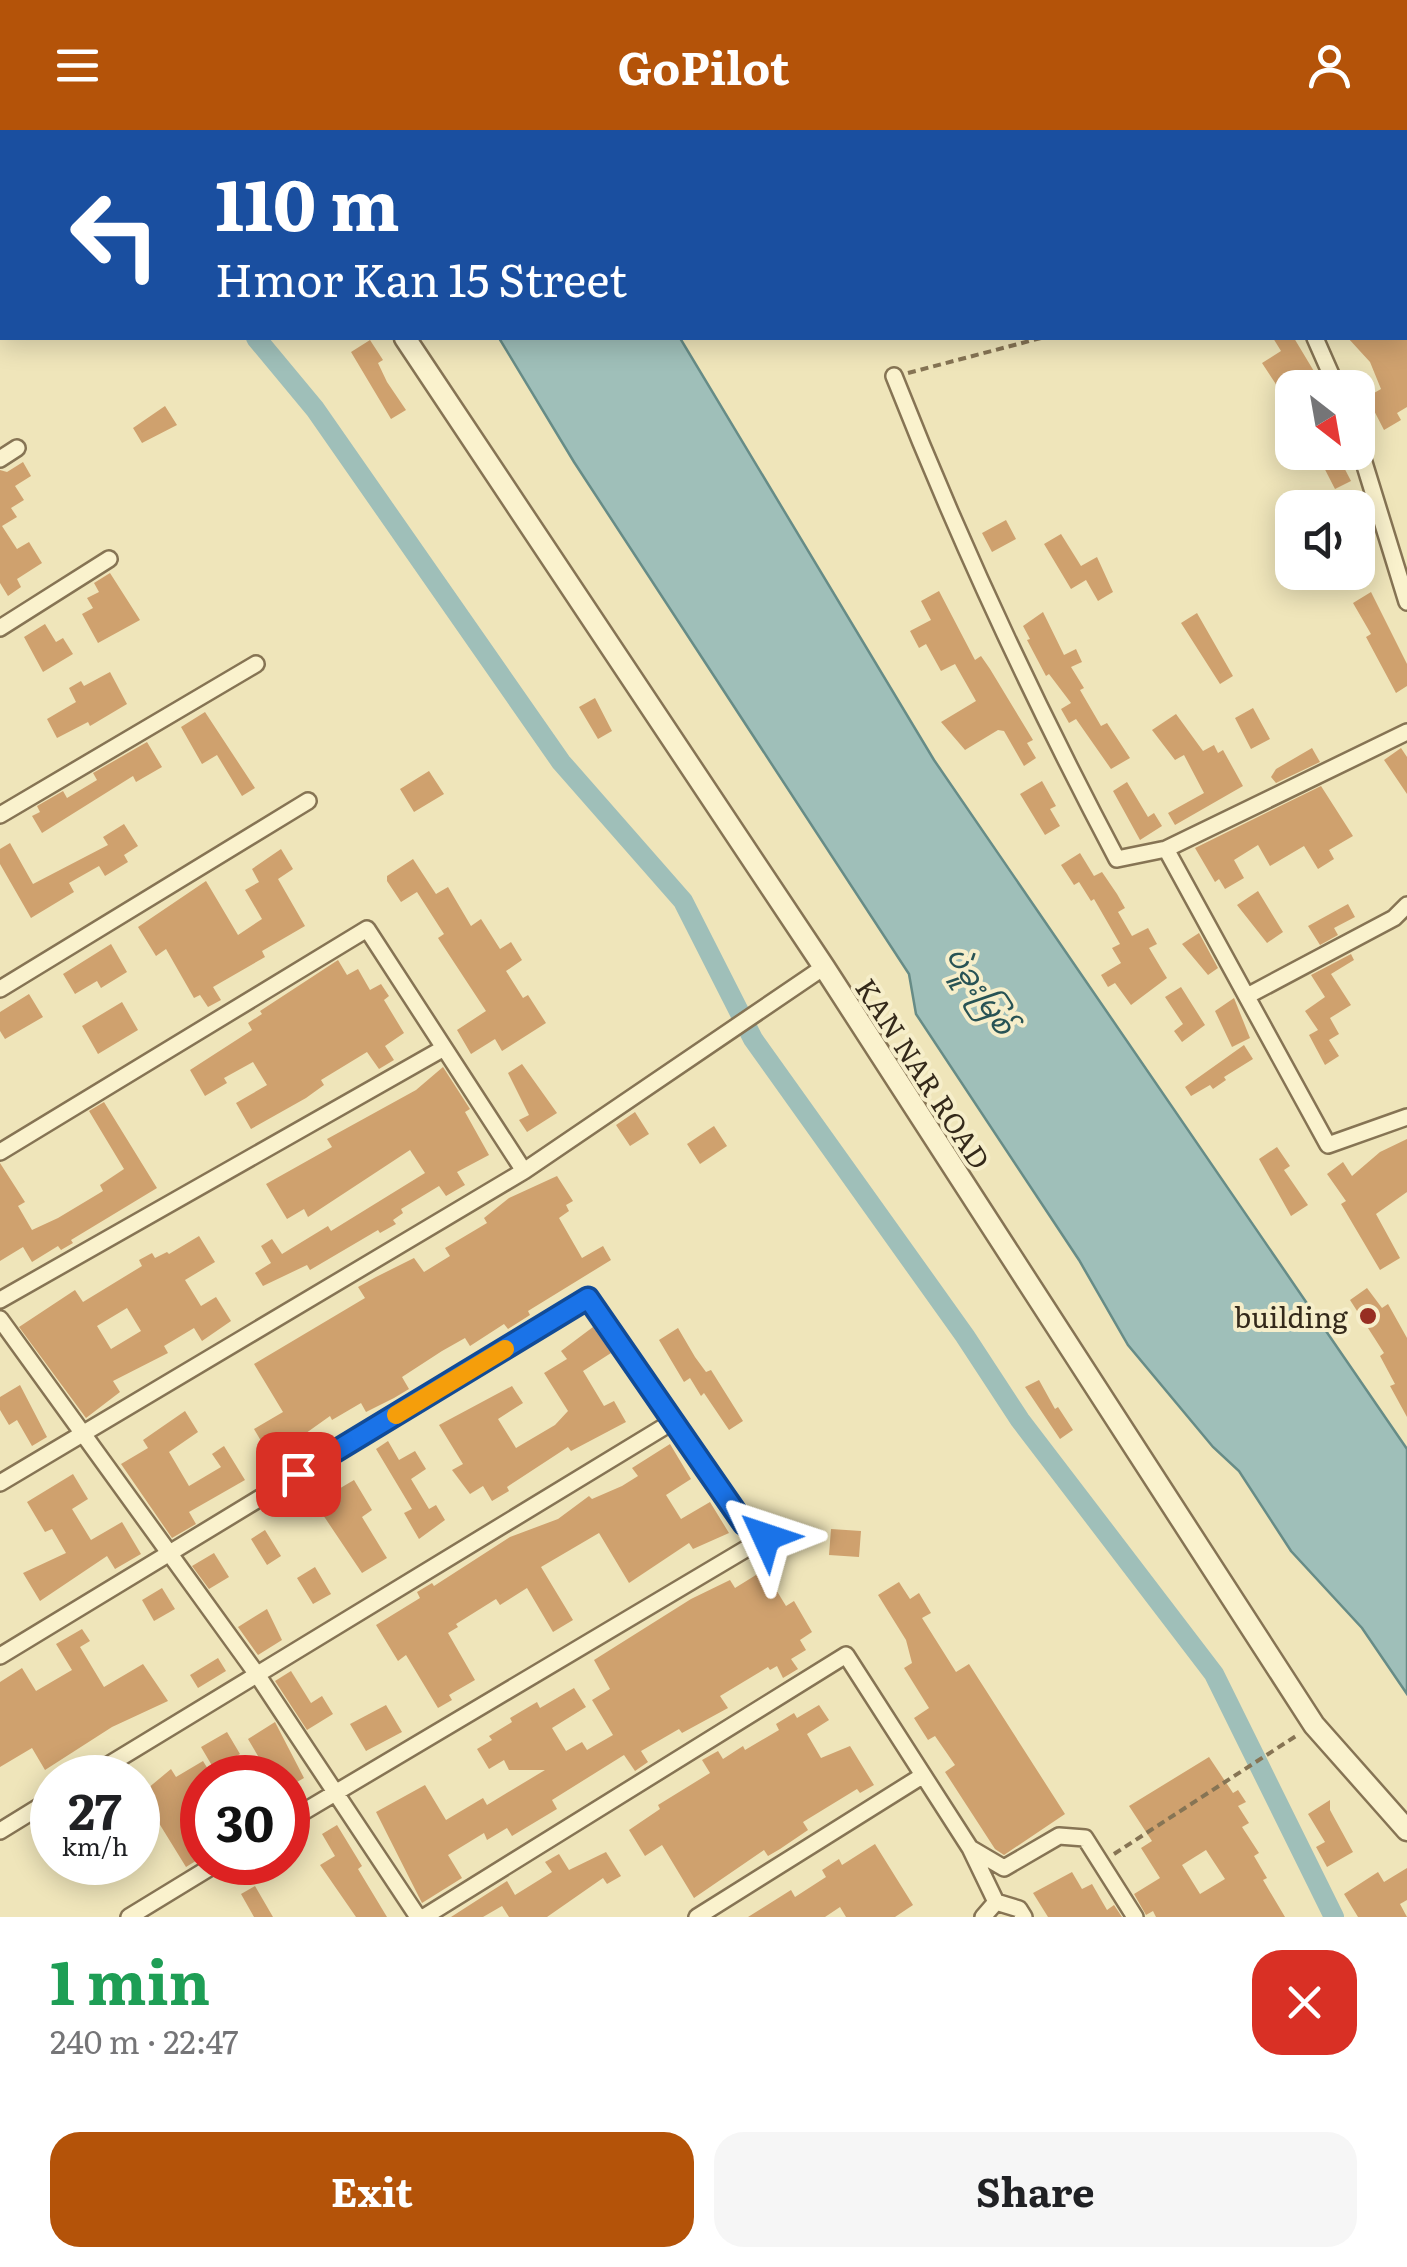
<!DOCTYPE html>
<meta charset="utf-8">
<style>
body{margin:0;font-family:Literata,"Noto Sans Myanmar",serif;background:#f6f6f6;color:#202124;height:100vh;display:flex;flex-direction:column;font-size:38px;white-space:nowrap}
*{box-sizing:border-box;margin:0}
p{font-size:32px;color:#757577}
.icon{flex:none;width:55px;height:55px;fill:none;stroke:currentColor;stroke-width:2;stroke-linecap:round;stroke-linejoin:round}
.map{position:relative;height:1787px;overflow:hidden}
.side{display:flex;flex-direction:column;background:#fff;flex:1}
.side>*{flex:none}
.top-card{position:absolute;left:0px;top:0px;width:1408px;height:210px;box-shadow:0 5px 25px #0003;background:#1a4fa0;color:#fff;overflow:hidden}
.needle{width:65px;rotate:149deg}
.controls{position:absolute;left:1275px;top:240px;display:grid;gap:20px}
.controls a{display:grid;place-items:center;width:100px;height:100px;border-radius:20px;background:#fff;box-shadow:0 5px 25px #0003;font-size:50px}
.speed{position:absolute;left:30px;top:1625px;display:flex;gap:20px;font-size:50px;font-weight:700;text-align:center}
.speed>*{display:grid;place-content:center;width:130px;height:130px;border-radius:50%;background:#fff;box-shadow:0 5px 25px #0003;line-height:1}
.speed small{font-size:25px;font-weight:400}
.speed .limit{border:15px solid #d22;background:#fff;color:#111}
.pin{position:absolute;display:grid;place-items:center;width:85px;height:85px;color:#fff;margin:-42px;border-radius:20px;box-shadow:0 5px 15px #0006}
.me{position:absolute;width:110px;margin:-55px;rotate:312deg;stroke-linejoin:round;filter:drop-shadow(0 0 8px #0008)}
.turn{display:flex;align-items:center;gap:35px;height:210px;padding:0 50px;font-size:45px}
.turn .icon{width:130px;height:130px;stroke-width:2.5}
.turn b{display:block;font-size:70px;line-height:85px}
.round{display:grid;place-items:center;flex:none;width:105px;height:105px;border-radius:30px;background:#f6f6f6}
.summary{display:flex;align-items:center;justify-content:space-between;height:170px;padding:0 50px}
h1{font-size:60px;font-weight:700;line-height:75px;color:#1e9e55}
.cta{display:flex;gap:20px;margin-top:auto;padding:20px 50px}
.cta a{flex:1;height:115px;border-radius:30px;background:#b45309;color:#fff;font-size:40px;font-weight:700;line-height:115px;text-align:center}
.cta a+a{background:#f6f6f6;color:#202124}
header{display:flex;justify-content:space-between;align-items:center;height:130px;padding:0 50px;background:#b45309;color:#fff;font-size:45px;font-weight:700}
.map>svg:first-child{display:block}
.water{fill:#9fbfb9;stroke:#678c87;stroke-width:2.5}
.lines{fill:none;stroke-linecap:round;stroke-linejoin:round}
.canal{stroke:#9fbfb9;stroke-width:20}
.building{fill:#cfa16e;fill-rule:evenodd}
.minor-casing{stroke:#867454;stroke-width:20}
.tertiary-casing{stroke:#867454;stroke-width:25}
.path{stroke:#867454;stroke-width:4;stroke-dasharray:8 5;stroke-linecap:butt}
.minor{stroke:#faf2cd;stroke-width:15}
.tertiary{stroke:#faf2cd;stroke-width:20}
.route-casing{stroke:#114b97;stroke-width:25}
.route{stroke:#1a73e8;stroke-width:18}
.slow{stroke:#f59e0b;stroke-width:18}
.poi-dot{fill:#972e22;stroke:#f6eeca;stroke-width:4}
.labels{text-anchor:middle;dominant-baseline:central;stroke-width:8;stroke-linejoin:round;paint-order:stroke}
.street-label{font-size:28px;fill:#34291a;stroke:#f6eeca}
.poi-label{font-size:28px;fill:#34291a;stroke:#f6eeca;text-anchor:end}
.water-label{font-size:30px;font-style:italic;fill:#285355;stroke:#f6eeca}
</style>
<header><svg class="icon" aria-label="menu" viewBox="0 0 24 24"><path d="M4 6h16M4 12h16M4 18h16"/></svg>GoPilot<svg class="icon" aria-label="person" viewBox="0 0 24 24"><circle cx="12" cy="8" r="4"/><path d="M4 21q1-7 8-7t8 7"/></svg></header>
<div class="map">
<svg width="1407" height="1787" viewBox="0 0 1407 1787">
<rect width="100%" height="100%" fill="#efe5ba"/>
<path class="water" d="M499,208H680L934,630L1407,1319V1564L1362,1498L1291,1421L1239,1341L1213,1317L1128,1215L1079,1130L916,884L909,844L574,332Z"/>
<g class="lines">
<path class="canal" d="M118,0L120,2
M256,208L315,279L561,632L683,771L753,909L965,1206L1020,1290L1214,1544L1334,1787"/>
</g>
<path class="building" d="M1273,208H1294L1324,258H1292V263L1285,268L1262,233L1281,221Z
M1348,208H1407V277L1397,283L1401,290L1384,300L1367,267L1381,259L1370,232Z
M370,210L383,230L378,233L387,252L406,280L391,289L351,222Z
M165,276L177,295L142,313L133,298Z
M1316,322H1336L1351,351L1335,359Z
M23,332L31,346L15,356L24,370L11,378L17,387L2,396L17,419L29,412L42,433L17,449L21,457L8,466L0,453V340L7,342Z
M1006,390L1016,409L992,422L982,403Z
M1061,404L1081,436L1097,427L1113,462L1098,471L1086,450L1071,459L1044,414Z
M110,443L140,490L98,513L82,484L93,478L87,468L99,462L94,453Z
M939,461L975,530L981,526L990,539L1033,610L1027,613L1036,628L1024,636L1004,601L998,600L965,620L941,592L976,571L955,534L941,541L926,514L919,518L910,501L931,490L921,471Z
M1371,462L1407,534V556L1396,563L1366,507L1371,504L1353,473Z
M1043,482L1064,525L1076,519L1082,532L1071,537L1084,558L1080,560L1101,596L1107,593L1130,628L1111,639L1076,589L1069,593L1061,579L1071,573L1049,544L1046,546L1027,510L1030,509L1023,496Z
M1197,483L1233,546L1220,554L1181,493Z
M45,494L56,512L63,508L73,524L43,542L24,507Z
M110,542L127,574L90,596L88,592L57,608L47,589L76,572L69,558L81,551L84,556Z
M595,568L612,601L598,609L579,577Z
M1253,578L1270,609L1251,619L1235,588Z
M205,582L255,658L242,666L217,625L202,634L181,597Z
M1176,584L1203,621L1214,615L1218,623L1223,620L1243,656L1175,695L1168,683L1204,663L1184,625L1175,630L1152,600Z
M147,612L162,637L136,652L133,646L42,703L32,686L40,682L37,676L63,661L67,668L97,650L93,643Z
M1312,618L1320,632L1276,653L1271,647L1276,639Z
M1401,618L1407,627V664L1384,630Z
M429,641L444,664L414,682L400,659Z
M1042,651L1056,676L1050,679L1060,696L1045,705L1020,664Z
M1127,652L1148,687L1154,683L1162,696L1140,710L1113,661Z
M1321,656L1353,706L1329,720L1334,729L1318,739L1304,716L1270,736L1258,715L1234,730L1244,748L1225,759L1219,749L1215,752L1195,718Z
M124,694L138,716L124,725L128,732L105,746L99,736L69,753L74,762L31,788L0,734V719L10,713L33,754L108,715L103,707Z
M281,719L293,739L278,749L305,796L262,821L265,827L213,857L221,870L208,877L200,865L194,868L166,819L156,826L138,797L206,751L238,805L262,789L245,760L259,752L252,739Z
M1080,723L1094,746L1102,742L1117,764L1125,778L1118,782L1132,806L1148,798L1157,814L1149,818L1167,848L1131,875L1115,853L1108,857L1101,845L1121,833L1112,818L1120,814L1094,769L1091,771L1079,752L1074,755L1061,735Z
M413,729L436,764L448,757L471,796L481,789L500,819L511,812L522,830L506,841L523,868L528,865L546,893L502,921L495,909L471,924L457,900L486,881L438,808L444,804L417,762L401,772L387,751V746Z
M1258,761L1283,802L1267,813L1237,775Z
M1348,774L1355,787L1334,798L1338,805L1320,815L1308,796Z
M1199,803L1218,838L1208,845L1182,814Z
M111,814L127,842L101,858L97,851L75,864L63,844Z
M1351,824L1354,830L1331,844L1351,875L1330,888L1339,904L1329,910L1339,926L1325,935L1309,905L1318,900L1305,881L1325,867L1311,845Z
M338,830L347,845L358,839L370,860L381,854L389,866L384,870L404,903L385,916L394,930L379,939L367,922L321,950L324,955L306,968L251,999L236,973L267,955L253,932L224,948L227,953L205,966L190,940L252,900L248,893L262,884L260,881Z
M1181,857L1205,895L1182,912L1174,901L1183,894L1165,867Z
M29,864L43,887L5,909L0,901V882Z
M1234,868L1250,908L1232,917L1215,881Z
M122,872L138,900L98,924L82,896Z
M1244,915L1253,929L1224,947L1226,950L1213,959L1210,955L1191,966L1185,957Z
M522,934L557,983L527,1002L519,990L529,985L508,943Z
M443,937L470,979L465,982L489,1025L457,1042L465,1055L446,1066L439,1056L401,1079L403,1083L393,1090L396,1094L380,1103L378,1100L310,1140L307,1135L263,1156L255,1143L271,1133L261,1116L272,1109L282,1124L328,1096L331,1101L425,1043L410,1020L308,1087L304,1079L287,1089L266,1054L332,1017L327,1009L416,960Z
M104,972L157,1058L71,1110L73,1113L61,1120L58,1116L32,1132L23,1117L0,1131V1033L25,1072L18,1076L32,1100L58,1088L103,1061L100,1055L124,1039L89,981Z
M635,982L649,1004L630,1016L616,995Z
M714,996L727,1016L700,1034L687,1014Z
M1407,1009V1062L1376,1084L1400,1128L1380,1140L1341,1074L1346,1071L1327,1044L1343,1032L1352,1046L1380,1022Z
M1277,1017L1290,1036L1284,1040L1308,1075L1291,1086L1259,1029Z
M557,1046L573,1071L566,1075L569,1081L559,1088L582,1128L603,1116L611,1130L528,1181L530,1185L508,1199L504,1194L470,1216L465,1208L442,1221L402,1247L409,1259L394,1268L366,1282L361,1273L332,1290L330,1286L271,1328L254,1299L283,1282L254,1234L365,1168L358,1157L376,1147L414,1128L424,1142L450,1126L445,1118L487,1093L484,1088L509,1068Z
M199,1106L215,1132L185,1150L201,1176L216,1167L231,1191L202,1211L194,1198L164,1216L168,1223L113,1251L120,1262L86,1288L19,1197L75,1160L83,1172L142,1136L139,1130L152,1123L155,1128L167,1122L169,1124ZM127,1178L141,1201L111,1219L97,1196Z
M1367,1158L1382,1178L1388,1174L1407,1208V1287L1390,1256L1395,1254L1380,1226L1384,1223L1350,1170Z
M593,1197L611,1223L583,1241L604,1276L614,1271L626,1292L571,1321L568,1317L507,1357L509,1361L492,1371L483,1356L470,1364L452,1340L463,1334L439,1295L512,1256L523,1273L498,1289L516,1318L555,1295L568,1281L544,1243L567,1229L561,1221Z
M678,1198L695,1227L706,1242L711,1240L743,1291L729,1300L704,1263L701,1266L690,1248L684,1252L659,1210Z
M1039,1250L1055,1279L1058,1277L1073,1300L1060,1309L1025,1257Z
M20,1255L47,1307L32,1316L17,1290L9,1295L0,1280V1267Z
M185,1281L198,1302L169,1322L189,1356L221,1337L212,1324L224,1316L245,1350L189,1382L196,1394L172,1408L121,1334L148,1318L143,1310Z
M388,1311L399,1330L415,1321L426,1339L411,1349L429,1379L436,1375L445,1390L419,1409L404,1383L412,1379L376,1319Z
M670,1314L691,1349L666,1365L681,1389L710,1372L729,1403L693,1419L689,1413L629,1453L599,1403L541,1437L573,1490L553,1502L527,1458L500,1475L496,1469L456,1494L458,1497L448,1503L475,1550L449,1565L452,1570L438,1578L406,1525L398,1531L376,1495L420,1468L417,1462L432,1453L434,1456L510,1407L558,1389L589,1366L592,1369L622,1356L638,1346L632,1338Z
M73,1344L88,1369L72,1379L91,1410L122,1392L141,1424L115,1439L107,1426L40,1471L23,1443L66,1423L52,1399L45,1402L27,1372Z
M354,1350L372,1380L362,1387L387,1428L362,1443L315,1373Z
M831,1399L861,1401L859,1427L829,1425Z
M265,1400L281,1426L267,1435L251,1409Z
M214,1423L229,1447L209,1459L192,1436Z
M315,1437L331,1464L313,1474L297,1448Z
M764,1440L786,1476L794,1471L812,1502L800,1510L806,1520L791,1529L798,1539L783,1548L777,1536L770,1540L768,1537L720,1566L728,1578L682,1603L679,1599L641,1621L648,1632L635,1641L624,1625L552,1670L557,1679L512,1706L507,1698L487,1710L484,1703L448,1725L462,1748L422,1773L376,1682L425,1655L446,1690L483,1668L487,1675L545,1640H509L504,1630L489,1639L477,1619L492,1610L489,1606L512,1592L510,1588L537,1572L540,1578L574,1558L586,1577L552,1598L566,1621L582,1612L587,1620L613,1605L592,1570L610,1559L594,1530L691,1469L730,1450L735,1458Z
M899,1452L910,1469L919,1463L931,1483L922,1488L956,1542L969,1534L1065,1684L1004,1725L995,1719L945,1642L955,1635L935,1606L928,1610L914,1588L929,1578L904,1538L912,1533L906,1510L878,1465Z
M162,1458L175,1479L154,1491L142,1470Z
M267,1479L282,1510L258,1525L238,1497Z
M82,1499L90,1511L80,1517L104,1557L143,1534L168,1571L112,1597L45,1640L32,1618L0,1637V1552L22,1538L36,1561L72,1540L56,1514Z
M218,1528L226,1541L198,1558L190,1545Z
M291,1541L311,1573L322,1566L333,1584L307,1600L275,1551Z
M386,1575L402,1602L366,1621L350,1594Z
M819,1575L829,1590L807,1604L821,1628L850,1616L874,1655L860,1663L857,1659L803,1692L808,1700L780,1719L768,1726L764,1720L694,1768L662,1715L645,1726L629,1700L660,1679L658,1675L710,1643L702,1630L718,1621L723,1629L743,1616L745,1620L779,1600L776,1594L794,1583L797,1588Z
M275,1592L304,1648L288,1657V1648H271L248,1609Z
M227,1602L240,1624L214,1639L201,1617Z
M1209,1627L1233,1663L1238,1660L1246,1672L1238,1676L1249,1693L1242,1697L1259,1723L1254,1726L1267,1748L1263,1750L1285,1787H1156L1153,1781L1146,1785L1134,1764L1160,1748L1141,1718L1152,1711L1129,1676ZM1206,1720L1225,1749L1200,1764L1182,1735Z
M203,1631L211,1644L202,1648V1727L186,1737L141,1664L171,1639L176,1647Z
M1330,1670V1680L1353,1722L1327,1737L1316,1717L1325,1712L1308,1684Z
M337,1695L362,1736L358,1739L387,1787H356L320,1735L335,1726L322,1704Z
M875,1714L913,1775L895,1787H846L840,1777L825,1787H748L791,1760L795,1767L826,1747L822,1740L839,1729L842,1735Z
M606,1722L621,1746L607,1754L603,1748L547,1787H509L502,1776L483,1787H451L507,1751L515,1765L552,1742L545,1732L559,1724L569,1740Z
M1407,1738V1770L1400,1774L1407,1787H1358L1344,1764L1378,1742L1384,1752Z
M1072,1742L1082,1759L1092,1754L1107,1780L1114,1775L1122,1787H1048L1033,1763Z
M255,1756L273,1787H254L241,1764Z"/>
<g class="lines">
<defs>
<path id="minor" d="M1148,0L1150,2
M1295,2L1312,0
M1405,142L1407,140
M1315,208L1337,258
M894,246C959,411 1034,572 1117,729L1166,719L1407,602
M1358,313L1407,472
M0,329L17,318
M0,498L109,429
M0,685L256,534
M1166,719L1328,1015L1407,987
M0,859L308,671
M1249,865L1394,788L1407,775
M0,1022L367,799L524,1041L0,1353
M524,1041L824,837
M0,1170L444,918
M0,1189L256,1543L418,1787
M0,1526L588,1169L744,1395L766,1407L288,1691
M87,1648L672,1292
M0,1701L52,1669
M970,1718L996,1772L983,1787
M996,1772L1019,1779L1024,1787
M129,1787L219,1732
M424,1787L846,1525L970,1718L1004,1738L1059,1706L1085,1708L1135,1787
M697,1787L922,1646"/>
<path id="tertiary" d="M264,0L266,2
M405,208L824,837L1314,1595L1407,1700"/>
</defs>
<use href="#minor" class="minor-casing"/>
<use href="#tertiary" class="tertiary-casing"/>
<path class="path" d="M941,0L943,2
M908,243L1041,208
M1114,1724L1299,1604"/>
<use href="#minor" class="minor"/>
<use href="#tertiary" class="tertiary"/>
</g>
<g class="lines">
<defs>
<path id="route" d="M298,1344L588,1168L744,1394L766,1407"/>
</defs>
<use href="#route" class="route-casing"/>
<use href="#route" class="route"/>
<path class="slow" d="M396,1285L505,1219"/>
</g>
<circle class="poi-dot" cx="1368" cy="1186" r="10"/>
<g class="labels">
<g class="street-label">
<text transform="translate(924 943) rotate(57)">KAN NAR ROAD</text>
</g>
<g class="poi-label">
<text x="1348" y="1186">building</text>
</g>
<g class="water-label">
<text transform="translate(983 859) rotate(57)">ပဲခူးမြစ်</text>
</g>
</g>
</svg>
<div class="controls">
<a><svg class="needle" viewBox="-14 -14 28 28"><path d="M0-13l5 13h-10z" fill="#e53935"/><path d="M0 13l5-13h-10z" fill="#757577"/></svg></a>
<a><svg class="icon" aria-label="sound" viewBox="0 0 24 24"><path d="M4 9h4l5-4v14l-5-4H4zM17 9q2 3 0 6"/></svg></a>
</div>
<div class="speed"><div>27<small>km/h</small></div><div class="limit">30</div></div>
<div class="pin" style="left:298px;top:1344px;background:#d93025"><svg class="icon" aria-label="arrive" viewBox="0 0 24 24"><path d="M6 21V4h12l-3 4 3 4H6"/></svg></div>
<svg class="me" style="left:766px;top:1407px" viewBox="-20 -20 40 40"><path d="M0-17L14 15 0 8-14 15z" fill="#1a73e8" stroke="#fff" stroke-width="4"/></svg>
<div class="top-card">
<div class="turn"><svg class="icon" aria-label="left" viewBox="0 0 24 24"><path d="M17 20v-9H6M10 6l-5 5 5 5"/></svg><div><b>110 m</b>Hmor Kan 15 Street</div></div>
</div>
</div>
<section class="side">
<div class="summary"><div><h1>1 min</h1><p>240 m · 22:47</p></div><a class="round" style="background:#d93025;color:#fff"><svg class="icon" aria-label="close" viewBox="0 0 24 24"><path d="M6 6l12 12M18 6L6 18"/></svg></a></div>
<div class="cta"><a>Exit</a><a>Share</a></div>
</section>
